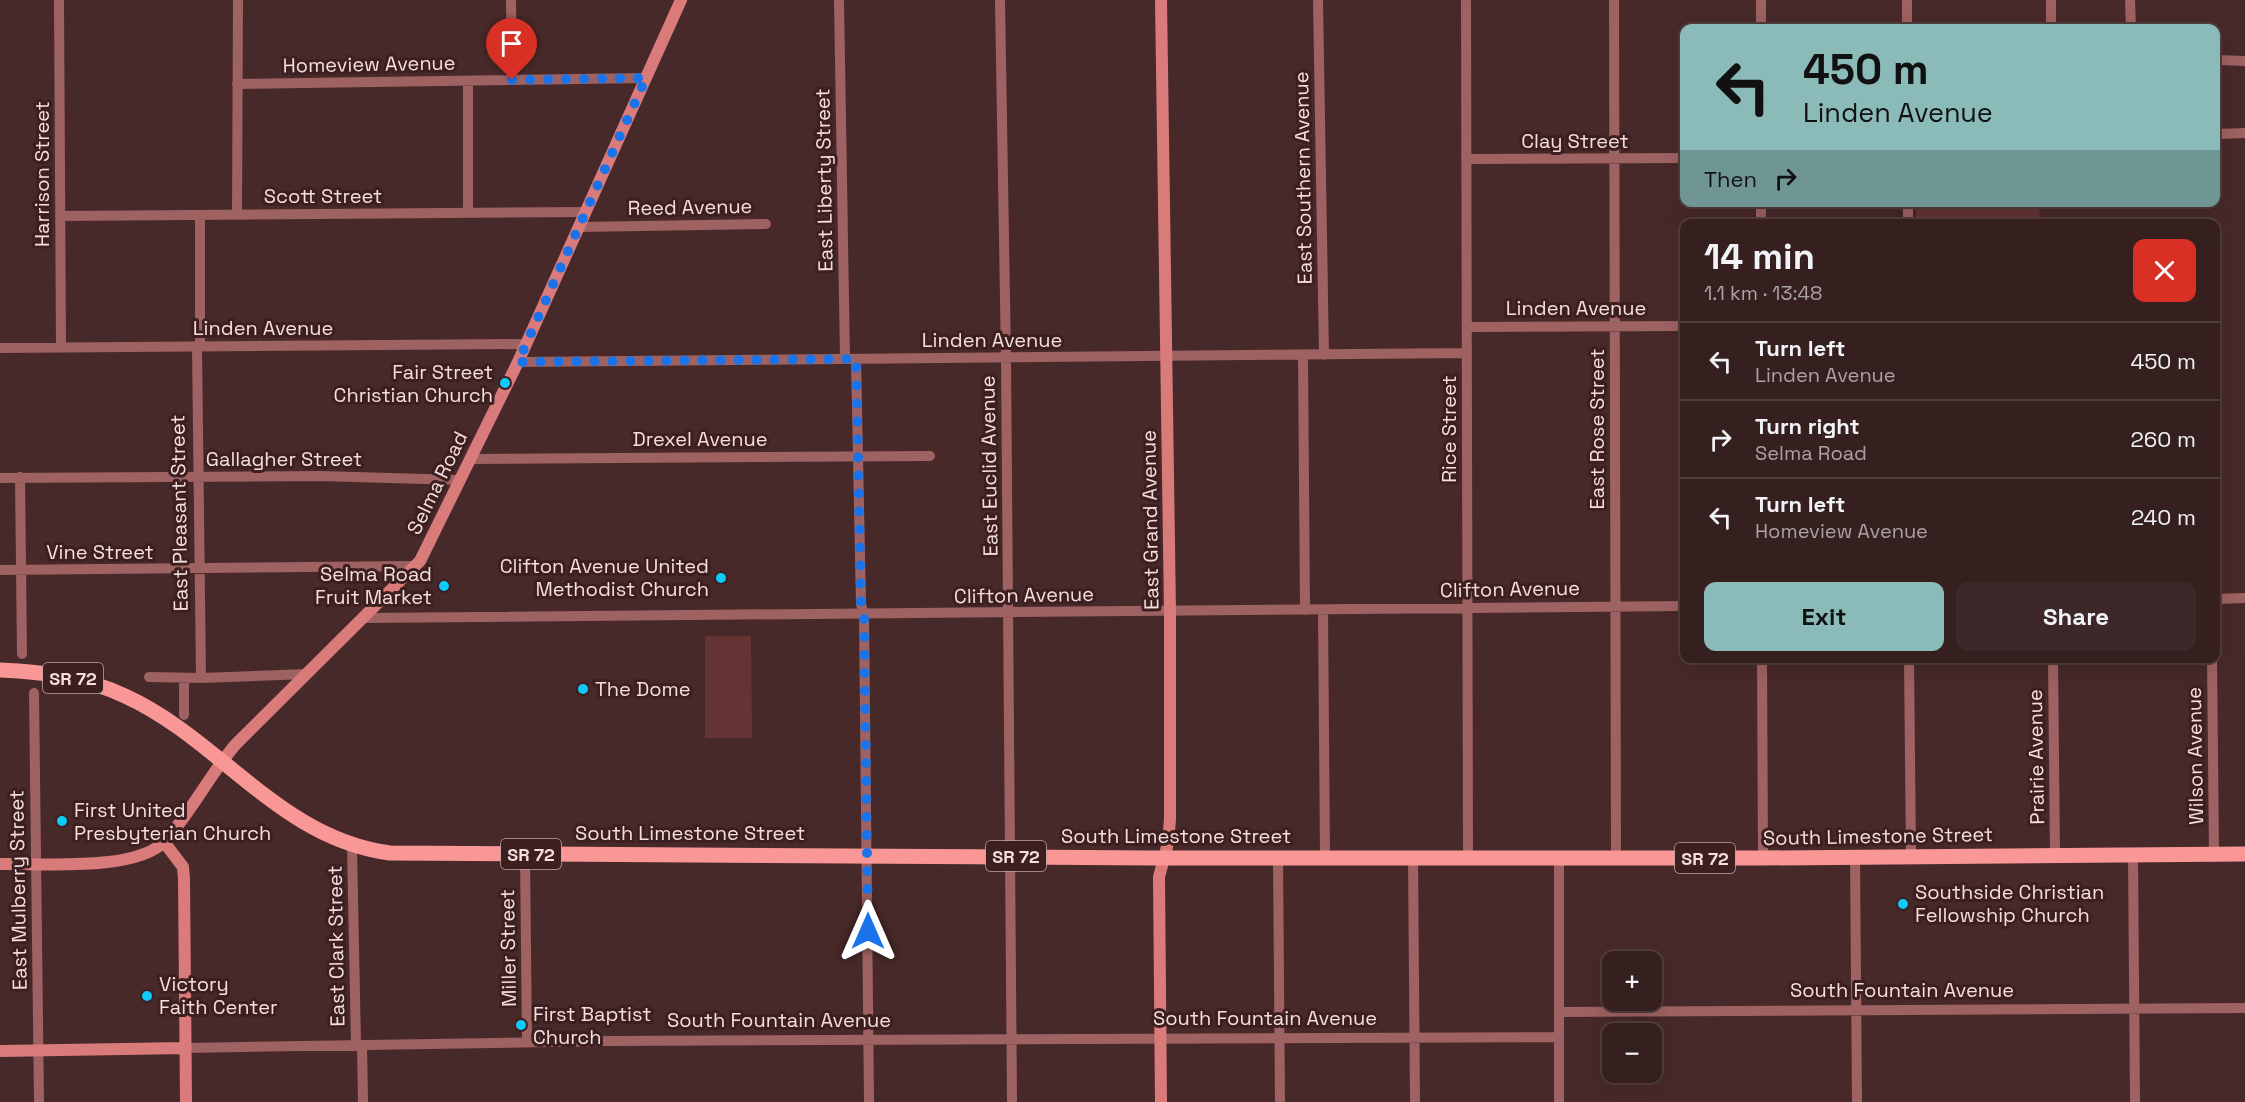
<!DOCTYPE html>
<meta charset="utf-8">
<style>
body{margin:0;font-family:"Space Grotesk",sans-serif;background:#3d2728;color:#f1f3f6;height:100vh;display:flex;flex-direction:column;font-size:22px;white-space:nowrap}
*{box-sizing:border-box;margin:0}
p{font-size:20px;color:#aaa2a4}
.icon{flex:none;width:33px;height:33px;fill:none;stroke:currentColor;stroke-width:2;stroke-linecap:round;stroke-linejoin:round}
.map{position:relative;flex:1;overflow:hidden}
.panel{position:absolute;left:1680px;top:219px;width:540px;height:444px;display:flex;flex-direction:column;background:#361f1f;border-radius:12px;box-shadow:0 6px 24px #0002,0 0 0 2px #503d3d}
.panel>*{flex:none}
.guide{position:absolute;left:1680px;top:24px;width:540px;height:183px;border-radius:12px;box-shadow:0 6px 24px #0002,0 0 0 2px #503d3d;background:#8bbbb9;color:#111;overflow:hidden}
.tools{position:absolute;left:1602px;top:951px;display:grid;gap:12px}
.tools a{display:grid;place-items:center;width:60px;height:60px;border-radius:12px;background:#361f1f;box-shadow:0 6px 24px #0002,0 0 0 2px #503d3d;font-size:30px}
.pin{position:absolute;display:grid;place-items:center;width:51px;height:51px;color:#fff;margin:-62px -26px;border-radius:50% 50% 50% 0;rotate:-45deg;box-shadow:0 0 6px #0007}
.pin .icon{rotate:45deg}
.me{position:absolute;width:66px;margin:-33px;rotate:0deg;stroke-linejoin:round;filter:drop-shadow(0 0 4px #0008)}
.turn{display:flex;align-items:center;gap:21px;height:126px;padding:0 24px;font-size:27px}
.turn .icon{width:78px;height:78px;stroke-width:2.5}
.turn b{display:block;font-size:42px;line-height:51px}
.then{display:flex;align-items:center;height:57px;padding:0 24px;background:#0003;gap:12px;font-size:22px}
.round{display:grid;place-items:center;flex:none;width:63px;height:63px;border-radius:12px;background:#3d2728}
.overview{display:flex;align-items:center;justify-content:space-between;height:102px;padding:0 24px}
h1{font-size:36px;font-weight:700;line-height:45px}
.action{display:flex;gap:12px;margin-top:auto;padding:12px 24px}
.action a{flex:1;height:69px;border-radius:12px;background:#8bbbb9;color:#111;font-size:24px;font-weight:700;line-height:69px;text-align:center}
.action a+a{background:#3d2728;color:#f1f3f6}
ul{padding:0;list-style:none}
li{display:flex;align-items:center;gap:18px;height:78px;padding:0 24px;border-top:2px solid #503d3d}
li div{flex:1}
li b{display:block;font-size:22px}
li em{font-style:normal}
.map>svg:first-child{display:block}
.green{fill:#643434}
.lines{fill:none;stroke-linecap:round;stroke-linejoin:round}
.street{stroke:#9e6262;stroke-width:10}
.secondary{stroke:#d97b7b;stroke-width:12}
.primary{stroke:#f99796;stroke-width:15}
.route{stroke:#1a73e8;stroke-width:10;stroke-dasharray:0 18}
.poi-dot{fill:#0ccafa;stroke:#3d1f1f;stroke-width:2}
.labels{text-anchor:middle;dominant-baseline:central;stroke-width:6;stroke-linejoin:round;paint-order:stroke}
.shield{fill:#3d1f1f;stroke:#bda5a5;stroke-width:1.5}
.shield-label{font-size:18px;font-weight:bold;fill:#f4dfde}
.street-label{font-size:20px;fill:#f4dfde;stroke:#3d1f1f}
.poi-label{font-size:20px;fill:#f4dfde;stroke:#3d1f1f;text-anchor:start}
</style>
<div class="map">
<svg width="2245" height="1102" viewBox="0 0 2245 1102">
<rect width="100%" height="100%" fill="#482929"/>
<path class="green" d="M1916,203H2039L2040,223H1916Z
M705,636H751L752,738H705Z"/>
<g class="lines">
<path class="street" d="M59,0L61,348
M511,0L512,80
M839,0L845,359
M1000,0L1006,358L1012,1102
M1318,0L1324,355
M1466,0L1468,858
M1614,0L1616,858
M1761,0V28
M1907,0V28
M2051,0V28
M2130,0L2131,28
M2216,60L2245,61
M237,84L646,78
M2216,134L2245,133
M1466,159L1684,158
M1761,202V224
M1908,202V224
M468,213V81
M200,215V347
M237,215L238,0
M60,216L585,212
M579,227L766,224
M1467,327L1684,326
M197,347L201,678
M0,348L526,344
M1303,355L1305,610
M856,359L861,604L864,615L869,1102
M518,362L1467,353
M470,459L930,456
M20,477L22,654
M0,478L320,476L460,480
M0,570L416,566
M2216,599L2245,598
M1323,610L1325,857
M363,618L1684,606
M1762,658L1763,858
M1909,658L1911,857
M2053,658L2055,855
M2212,658L2214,854
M149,677L201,678L307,674
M34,693L39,1102
M184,715V678
M352,846L356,1045
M525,854L527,1042
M2133,855L2135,1102
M1278,857L1280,1102
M1413,857L1415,1102
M1855,857L1857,1102
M1559,858V1102
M1559,1012L2245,1008
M362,1045L363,1102
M185,1048L610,1041L1559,1037"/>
<path class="secondary" d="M1161,0L1170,612V819L1168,843L1159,877L1161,1102
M164,842L183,867L184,879L186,1102
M0,864C42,863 136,872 165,841C192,811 210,774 236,744L420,561L518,362L681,0
M0,1051L185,1048"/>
<path class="primary" d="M0,670C44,672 85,677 125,696C220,739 280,839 390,853L1152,858H1763L2245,854"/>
</g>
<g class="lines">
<path class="route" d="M512,80L646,78L518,362L856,359L861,604L864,615L868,931"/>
</g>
<g class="poi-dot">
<circle cx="505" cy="383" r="6"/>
<circle cx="721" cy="578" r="6"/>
<circle cx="444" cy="586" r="6"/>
<circle cx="583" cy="689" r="6"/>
<circle cx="62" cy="821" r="6"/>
<circle cx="1903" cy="904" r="6"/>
<circle cx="147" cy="996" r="6"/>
<circle cx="521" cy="1025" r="6"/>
</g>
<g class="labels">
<g class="shield">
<rect x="43" y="663" width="60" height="30" rx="4.5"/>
<rect x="501" y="839" width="60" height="30" rx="4.5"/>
<rect x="986" y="841" width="60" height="30" rx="4.5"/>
<rect x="1675" y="843" width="60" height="30" rx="4.5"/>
</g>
<g class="shield-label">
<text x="73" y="678">SR 72</text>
<text x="531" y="854">SR 72</text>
<text x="1016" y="856">SR 72</text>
<text x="1705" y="858">SR 72</text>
</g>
<g class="street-label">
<text transform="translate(369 64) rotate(-1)">Homeview Avenue</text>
<text x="1575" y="141">Clay Street</text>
<text transform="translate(42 174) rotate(-90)">Harrison Street</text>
<text transform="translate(1303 178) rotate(-91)">East Southern Avenue</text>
<text transform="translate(824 180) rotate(-91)">East Liberty Street</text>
<text x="323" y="196">Scott Street</text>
<text transform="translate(690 207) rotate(-1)">Reed Avenue</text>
<text x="1576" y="308">Linden Avenue</text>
<text x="263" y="328">Linden Avenue</text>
<text x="992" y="340">Linden Avenue</text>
<text transform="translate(1449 429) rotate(-90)">Rice Street</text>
<text transform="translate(1597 429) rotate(-90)">East Rose Street</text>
<text x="700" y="439">Drexel Avenue</text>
<text x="284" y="459">Gallagher Street</text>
<text transform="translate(989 466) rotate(-91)">East Euclid Avenue</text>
<text transform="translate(437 483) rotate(-64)">Selma Road</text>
<text transform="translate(179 513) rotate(-91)">East Pleasant Street</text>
<text transform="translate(1150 520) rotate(-91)">East Grand Avenue</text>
<text x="100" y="552">Vine Street</text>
<text transform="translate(1510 589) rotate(-1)">Clifton Avenue</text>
<text transform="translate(1024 595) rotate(-1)">Clifton Avenue</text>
<text transform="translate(2195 756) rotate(-91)">Wilson Avenue</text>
<text transform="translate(2036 757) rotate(-91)">Prairie Avenue</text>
<text x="690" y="833">South Limestone Street</text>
<text x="1176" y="836">South Limestone Street</text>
<text transform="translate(1878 836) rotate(-1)">South Limestone Street</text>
<text transform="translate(18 890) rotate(-91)">East Mulberry Street</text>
<text transform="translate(336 946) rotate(-91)">East Clark Street</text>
<text transform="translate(508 948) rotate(-91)">Miller Street</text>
<text x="1902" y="990">South Fountain Avenue</text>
<text x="1265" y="1018">South Fountain Avenue</text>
<text x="779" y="1020">South Fountain Avenue</text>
</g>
<g class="poi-label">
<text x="493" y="372" text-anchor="end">Fair Street<tspan x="493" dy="23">Christian Church</tspan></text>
<text x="709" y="566" text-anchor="end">Clifton Avenue United<tspan x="709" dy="23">Methodist Church</tspan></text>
<text x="432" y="574" text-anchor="end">Selma Road<tspan x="432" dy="23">Fruit Market</tspan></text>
<text x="595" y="689">The Dome</text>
<text x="74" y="810">First United<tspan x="74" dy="23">Presbyterian Church</tspan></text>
<text x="1915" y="892">Southside Christian<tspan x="1915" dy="23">Fellowship Church</tspan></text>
<text x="159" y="984">Victory<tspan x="159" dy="23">Faith Center</tspan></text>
<text x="533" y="1014">First Baptist<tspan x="533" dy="23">Church</tspan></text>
</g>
</g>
</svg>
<div class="tools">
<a>+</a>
<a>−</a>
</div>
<div class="pin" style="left:512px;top:80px;background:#d93025"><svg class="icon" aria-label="arrive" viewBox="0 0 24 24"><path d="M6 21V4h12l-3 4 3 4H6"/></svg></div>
<svg class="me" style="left:868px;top:931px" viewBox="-20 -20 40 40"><path d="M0-17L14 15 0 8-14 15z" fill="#1a73e8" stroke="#fff" stroke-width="4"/></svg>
<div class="guide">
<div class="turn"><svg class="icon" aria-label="left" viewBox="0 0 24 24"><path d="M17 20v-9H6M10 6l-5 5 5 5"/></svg><div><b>450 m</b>Linden Avenue</div></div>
<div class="then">Then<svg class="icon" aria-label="right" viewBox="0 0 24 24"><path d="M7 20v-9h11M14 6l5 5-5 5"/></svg></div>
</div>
<section class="panel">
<div class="overview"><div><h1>14 min</h1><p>1.1 km · 13:48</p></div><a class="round" style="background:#d93025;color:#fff"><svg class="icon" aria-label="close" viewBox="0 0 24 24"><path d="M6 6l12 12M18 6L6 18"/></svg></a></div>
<ul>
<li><svg class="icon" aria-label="left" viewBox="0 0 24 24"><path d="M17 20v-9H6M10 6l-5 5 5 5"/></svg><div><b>Turn left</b><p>Linden Avenue</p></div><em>450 m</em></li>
<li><svg class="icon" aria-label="right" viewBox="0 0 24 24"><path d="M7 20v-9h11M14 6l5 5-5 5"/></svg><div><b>Turn right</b><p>Selma Road</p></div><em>260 m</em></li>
<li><svg class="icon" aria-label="left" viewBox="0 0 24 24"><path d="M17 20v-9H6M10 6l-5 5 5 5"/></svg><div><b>Turn left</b><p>Homeview Avenue</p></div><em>240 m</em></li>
</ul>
<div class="action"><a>Exit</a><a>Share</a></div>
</section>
</div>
